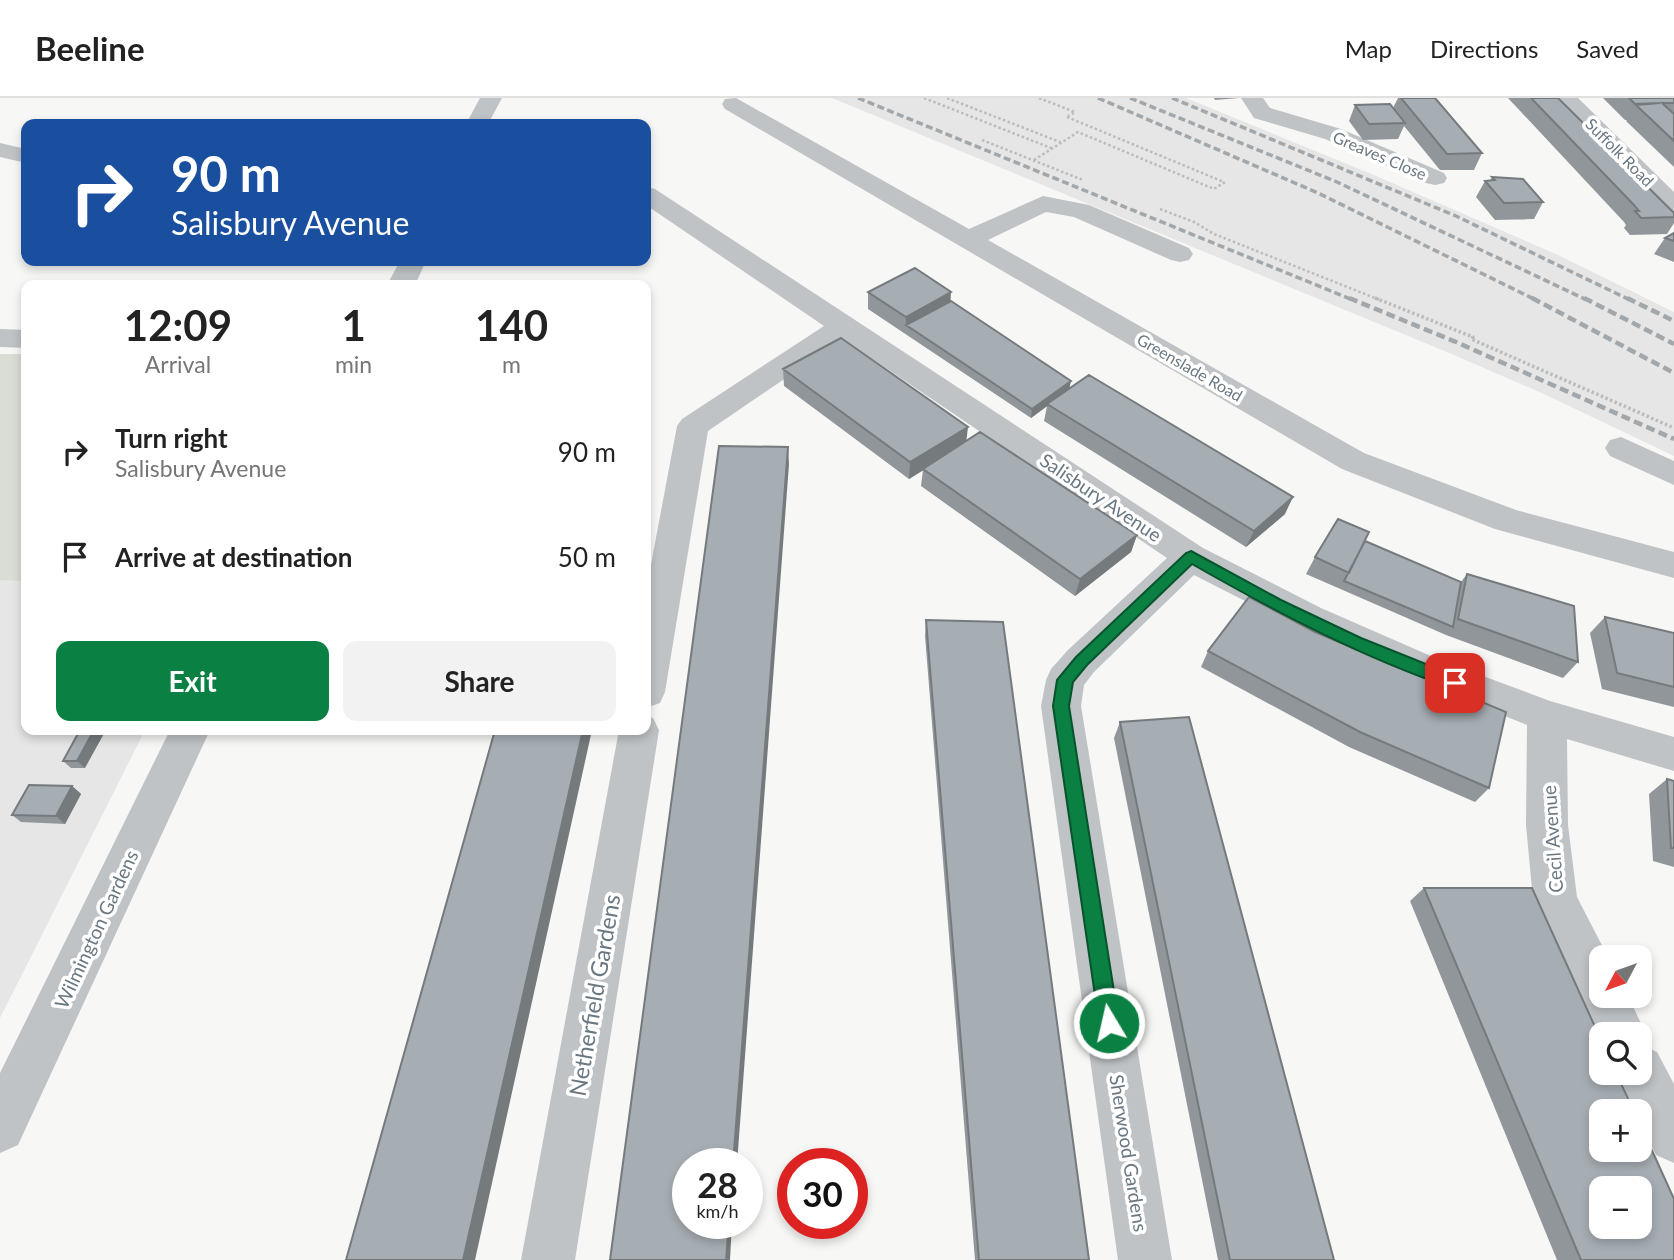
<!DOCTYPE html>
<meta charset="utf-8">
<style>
body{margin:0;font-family:Lato,sans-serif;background:#f2f2f2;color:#222;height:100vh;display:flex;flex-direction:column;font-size:26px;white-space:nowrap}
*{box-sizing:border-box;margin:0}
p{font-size:23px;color:#767676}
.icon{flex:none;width:38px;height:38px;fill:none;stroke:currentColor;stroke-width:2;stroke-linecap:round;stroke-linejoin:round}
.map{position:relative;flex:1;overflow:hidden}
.sheet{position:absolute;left:21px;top:182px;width:630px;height:455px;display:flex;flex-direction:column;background:#fff;border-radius:14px;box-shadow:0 4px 10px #0003}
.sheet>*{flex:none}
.guide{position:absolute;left:21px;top:21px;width:630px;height:147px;border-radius:14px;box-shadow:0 4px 10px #0003;background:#1a4fa0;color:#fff;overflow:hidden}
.needle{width:46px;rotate:229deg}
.buttons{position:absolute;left:1589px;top:847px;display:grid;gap:14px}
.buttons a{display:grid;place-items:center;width:63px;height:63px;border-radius:14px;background:#fff;box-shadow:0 4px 10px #0003;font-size:35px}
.speed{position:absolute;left:672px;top:1050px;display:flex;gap:14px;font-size:35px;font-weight:700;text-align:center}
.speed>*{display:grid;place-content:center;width:91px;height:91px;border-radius:50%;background:#fff;box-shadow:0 4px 10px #0003;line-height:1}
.speed small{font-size:18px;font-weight:400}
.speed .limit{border:10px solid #d22;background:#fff;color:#111}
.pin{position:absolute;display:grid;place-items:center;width:60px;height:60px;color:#fff;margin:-30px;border-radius:14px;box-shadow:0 4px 10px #0006}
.me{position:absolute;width:77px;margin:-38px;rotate:351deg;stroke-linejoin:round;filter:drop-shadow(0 0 5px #0008)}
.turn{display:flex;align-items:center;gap:24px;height:147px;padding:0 35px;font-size:32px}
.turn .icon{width:91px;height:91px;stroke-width:2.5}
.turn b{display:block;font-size:49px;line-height:60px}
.eta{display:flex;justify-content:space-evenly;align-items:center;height:119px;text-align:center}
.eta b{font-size:42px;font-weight:700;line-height:49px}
.action{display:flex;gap:14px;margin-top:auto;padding:14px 35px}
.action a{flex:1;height:80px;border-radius:14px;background:#0b8043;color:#fff;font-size:28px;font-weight:700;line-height:80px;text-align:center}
.action a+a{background:#f2f2f2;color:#222}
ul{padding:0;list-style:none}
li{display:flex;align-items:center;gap:21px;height:105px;padding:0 35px}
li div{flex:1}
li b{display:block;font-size:26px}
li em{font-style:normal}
header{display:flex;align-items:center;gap:42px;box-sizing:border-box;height:98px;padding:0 35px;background:#fff;border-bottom:2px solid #e0e0e0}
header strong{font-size:33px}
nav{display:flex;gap:38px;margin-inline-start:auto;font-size:24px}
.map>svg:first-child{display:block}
.built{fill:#e5e6e5}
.green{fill:#d9ddd6}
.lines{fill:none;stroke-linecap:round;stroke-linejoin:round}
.path-far1{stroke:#b9bcbe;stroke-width:2.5;stroke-dasharray:2.5 2.5;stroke-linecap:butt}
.path{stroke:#b9bcbe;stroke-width:3.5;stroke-dasharray:2.5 2.5;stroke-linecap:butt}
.minor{fill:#bfc3c6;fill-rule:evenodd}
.rail-far1{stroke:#a1a7ab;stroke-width:3.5;stroke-dasharray:7 3.5;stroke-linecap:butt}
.rail{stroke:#a1a7ab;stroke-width:4.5;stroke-dasharray:9 4.5;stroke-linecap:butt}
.wall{fill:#90969a}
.shaded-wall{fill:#757a7d}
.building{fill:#a7aeb3;stroke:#757a7d;stroke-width:2;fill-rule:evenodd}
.route{fill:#0b8043;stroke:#07532c;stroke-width:2}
.labels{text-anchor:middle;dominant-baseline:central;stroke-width:7;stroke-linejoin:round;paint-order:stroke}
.far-street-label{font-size:16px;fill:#6a7882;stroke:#fff}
.street-label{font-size:19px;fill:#6a7882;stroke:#fff}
.near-street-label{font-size:23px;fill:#6a7882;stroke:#fff}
</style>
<header>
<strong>Beeline</strong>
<nav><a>Map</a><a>Directions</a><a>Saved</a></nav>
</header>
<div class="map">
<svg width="1674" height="1162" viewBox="0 0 1674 1162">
<rect width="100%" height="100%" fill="#f7f7f5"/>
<path class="built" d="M832,0H1186L1374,77L1558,157L1674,214V358L1544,296L1447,254Z
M0,256H26V632H145L0,920Z"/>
<path class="green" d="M0,256H26V483L0,482Z"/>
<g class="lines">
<path class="path-far1" d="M924,0L1051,50
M947,0L1060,44
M1039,0L1075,14L1068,18
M1067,19L1224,84
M982,42L1083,82
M1034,62L1078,34L1214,91L1225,84
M1160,111L1194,124L1214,136L1380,202"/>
<path class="path" d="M1375,200L1473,239L1471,241L1674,330"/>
<path class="minor" d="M480,0H502L488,26H466Z
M736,0L969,131L1043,98L1089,107L1189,150L1193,156L1189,162L1180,164L1171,162L1074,119L1046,114L988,142L1364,355L1516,412L1674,454V480L1495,431L1342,371L725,11L722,6L725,1Z
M1241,0H1263L1270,10L1341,31L1444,75L1447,80L1444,85L1435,87L1426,85L1325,41L1254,20Z
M1554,0H1578L1674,94V116L1665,113Z
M0,45L26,51V65L0,59Z
M646,89L655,91L1203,450L1321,510L1440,562L1550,603L1674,639V673L1567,641L1568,727L1577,799L1608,859H1601V898H1628L1646,936L1642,947L1657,954L1674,986V1065L1656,1057L1640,1024V1013H1635L1617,975H1640V936H1601V946L1533,802L1526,727L1527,627L1353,558L1194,477L1094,574L1084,587L1081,608L1172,1162H1118L1041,608L1046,582L1051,571L1068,552L1167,460L843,241L708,333L665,594L660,605L646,610V493L677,328L682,321L824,228L646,107Z
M400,163H426L415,187H387Z
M0,231L26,232V250L0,249Z
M1621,339L1674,363V387L1610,358L1605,350L1610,342Z
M646,618L653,620L659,632L575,1162H521L619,632H646Z
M170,632H210L18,1047L0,1055V975Z"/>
<path class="rail-far1" d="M858,0L1353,202
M1098,0L1318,95L1536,202
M1130,0L1337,84L1587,202
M1172,0L1456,118L1630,202"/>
<path class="rail" d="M1349,200L1456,244L1674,341
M1532,200L1674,275
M1584,200L1674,246
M1627,200L1674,223"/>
</g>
<path class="wall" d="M1214,0H1239L1215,2Z
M1398,0H1435L1482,55L1474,72H1440L1404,28L1398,41L1363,42L1349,23L1355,7L1393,10Z
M1508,0H1558L1674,115V125L1667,136L1630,137L1624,130L1626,127L1624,124Z
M1603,0H1674V69L1626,23L1627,22H1625Z
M1492,79L1543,104L1534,121L1495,122L1476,99L1485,83H1490Z
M1674,135V164L1654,156L1665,140Z
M868,194L951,203L1070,291L1285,416L1246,449L1044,323L1047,308L1031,320L868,211Z
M783,271L967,343L1137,437L1131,454L1075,498L921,388L923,372L909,381L784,288Z
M1365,443L1461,484L1467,476L1578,564L1563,580L1446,537L1306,476L1315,459Z
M1605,519L1674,535V609L1602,591L1590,535Z
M926,522L1089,1162H975L925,538Z
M1208,553L1489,690L1475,704L1349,649L1201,569Z
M1120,624L1334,1162H1218L1114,640Z
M80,632L85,670H71L63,663Z
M1667,681L1674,683V769L1653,763L1649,696Z
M72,688L81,696L65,726L21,724L12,717Z
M1424,790L1674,1162H1557L1410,803Z"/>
<path class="shaded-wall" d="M951,194L950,211L906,227V219Z
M1071,283L1069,292L1031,320L1032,311Z
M968,329L966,346L909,381L910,364Z
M788,349L789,366L737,1066H733Z
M1293,399L1285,416L1246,449L1254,433Z
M1137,437L1131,454L1075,498L1080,481Z
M94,632H106L85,670L77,663Z
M583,632H592L475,1162H463Z
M72,688L81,696L65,726L56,718Z
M729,1125H732L730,1162H726Z"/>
<path class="building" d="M1401,0H1435L1482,55L1447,56Z
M1531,0H1558L1674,115V119L1641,120L1635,113H1639L1634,107Z
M1629,0H1674V5H1662L1674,16V43L1636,7L1660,5L1635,6Z
M1390,6L1405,25L1369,26L1355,7Z
M1492,79L1523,81L1543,104L1504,105L1485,83L1495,82Z
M1674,135V143L1665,140Z
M915,170L951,194L906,219L868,194Z
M951,203L1071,283L1032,311L906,227Z
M841,240L968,329L910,364L783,271Z
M1089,277L1293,399L1254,433L1047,306Z
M980,334L1137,437L1080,481L923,371Z
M719,348L788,349L733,1066H688V1125H729L726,1162H610Z
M1338,421L1369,434L1349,475L1315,459Z
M1365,443L1461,484L1453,529L1344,483Z
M1467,476L1574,508L1578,564L1458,521Z
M1249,499L1315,534L1506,614L1489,690L1360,634L1208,553Z
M1605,519L1674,535V589L1617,575Z
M926,522L1003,524L1089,1162H979Z
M1189,619L1334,1162H1230L1120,624Z
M80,632H94L77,663H63Z
M495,632H583L463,1162H346Z
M1667,681L1674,683V750H1671Z
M29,687L72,688L56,718L12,717Z
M1424,790H1532L1601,942V975H1616L1634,1013H1601V1052H1640V1026L1674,1101V1162H1581ZM1601,1090H1640V1129H1601Z"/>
<path class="route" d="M1191,453L1281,502L1361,540L1461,580L1463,585L1455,591C1363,560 1276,514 1192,466L1087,567L1073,584L1069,608L1119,925L1116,932L1109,934L1102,932L1099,925L1053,608L1057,582L1076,559L1186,455Z"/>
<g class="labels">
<g class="far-street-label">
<text transform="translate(1620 54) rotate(45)">Suffolk Road</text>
<text transform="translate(1380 57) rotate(23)">Greaves Close</text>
<text transform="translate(1190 269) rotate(30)">Greenslade Road</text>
</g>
<g class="street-label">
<text transform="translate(1101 399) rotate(34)">Salisbury Avenue</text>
<text transform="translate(1552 741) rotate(-94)">Cecil Avenue</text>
<text transform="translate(96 831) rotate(-65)">Wilmington Gardens</text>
<text transform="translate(1129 1055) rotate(81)">Sherwood Gardens</text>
</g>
<g class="near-street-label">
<text transform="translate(594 897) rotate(-80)">Netherfield Gardens</text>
</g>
</g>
</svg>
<div class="buttons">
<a><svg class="needle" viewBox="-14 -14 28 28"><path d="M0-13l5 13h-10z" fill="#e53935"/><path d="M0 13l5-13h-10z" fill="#767676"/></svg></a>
<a><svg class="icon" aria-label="search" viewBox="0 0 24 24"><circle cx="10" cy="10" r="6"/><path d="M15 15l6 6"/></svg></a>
<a>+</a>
<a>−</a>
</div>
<div class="speed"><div>28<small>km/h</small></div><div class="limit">30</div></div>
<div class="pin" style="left:1455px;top:585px;background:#d93025"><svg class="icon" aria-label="arrive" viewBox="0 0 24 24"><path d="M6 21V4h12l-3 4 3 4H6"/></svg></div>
<svg class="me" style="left:1109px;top:925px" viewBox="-20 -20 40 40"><circle r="17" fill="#0b8043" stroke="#fff" stroke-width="3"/><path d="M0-11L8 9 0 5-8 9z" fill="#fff"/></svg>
<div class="guide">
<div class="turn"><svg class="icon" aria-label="right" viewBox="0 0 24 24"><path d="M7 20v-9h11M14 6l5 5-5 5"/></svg><div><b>90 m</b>Salisbury Avenue</div></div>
</div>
<section class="sheet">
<div class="eta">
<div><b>12:09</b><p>Arrival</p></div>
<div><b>1</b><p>min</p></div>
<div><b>140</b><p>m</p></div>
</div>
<ul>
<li><svg class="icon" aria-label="right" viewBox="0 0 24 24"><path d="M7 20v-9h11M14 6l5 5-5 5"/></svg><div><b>Turn right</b><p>Salisbury Avenue</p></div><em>90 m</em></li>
<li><svg class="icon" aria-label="arrive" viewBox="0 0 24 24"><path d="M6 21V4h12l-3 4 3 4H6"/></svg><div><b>Arrive at destination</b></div><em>50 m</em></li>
</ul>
<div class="action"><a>Exit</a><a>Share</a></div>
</section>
</div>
